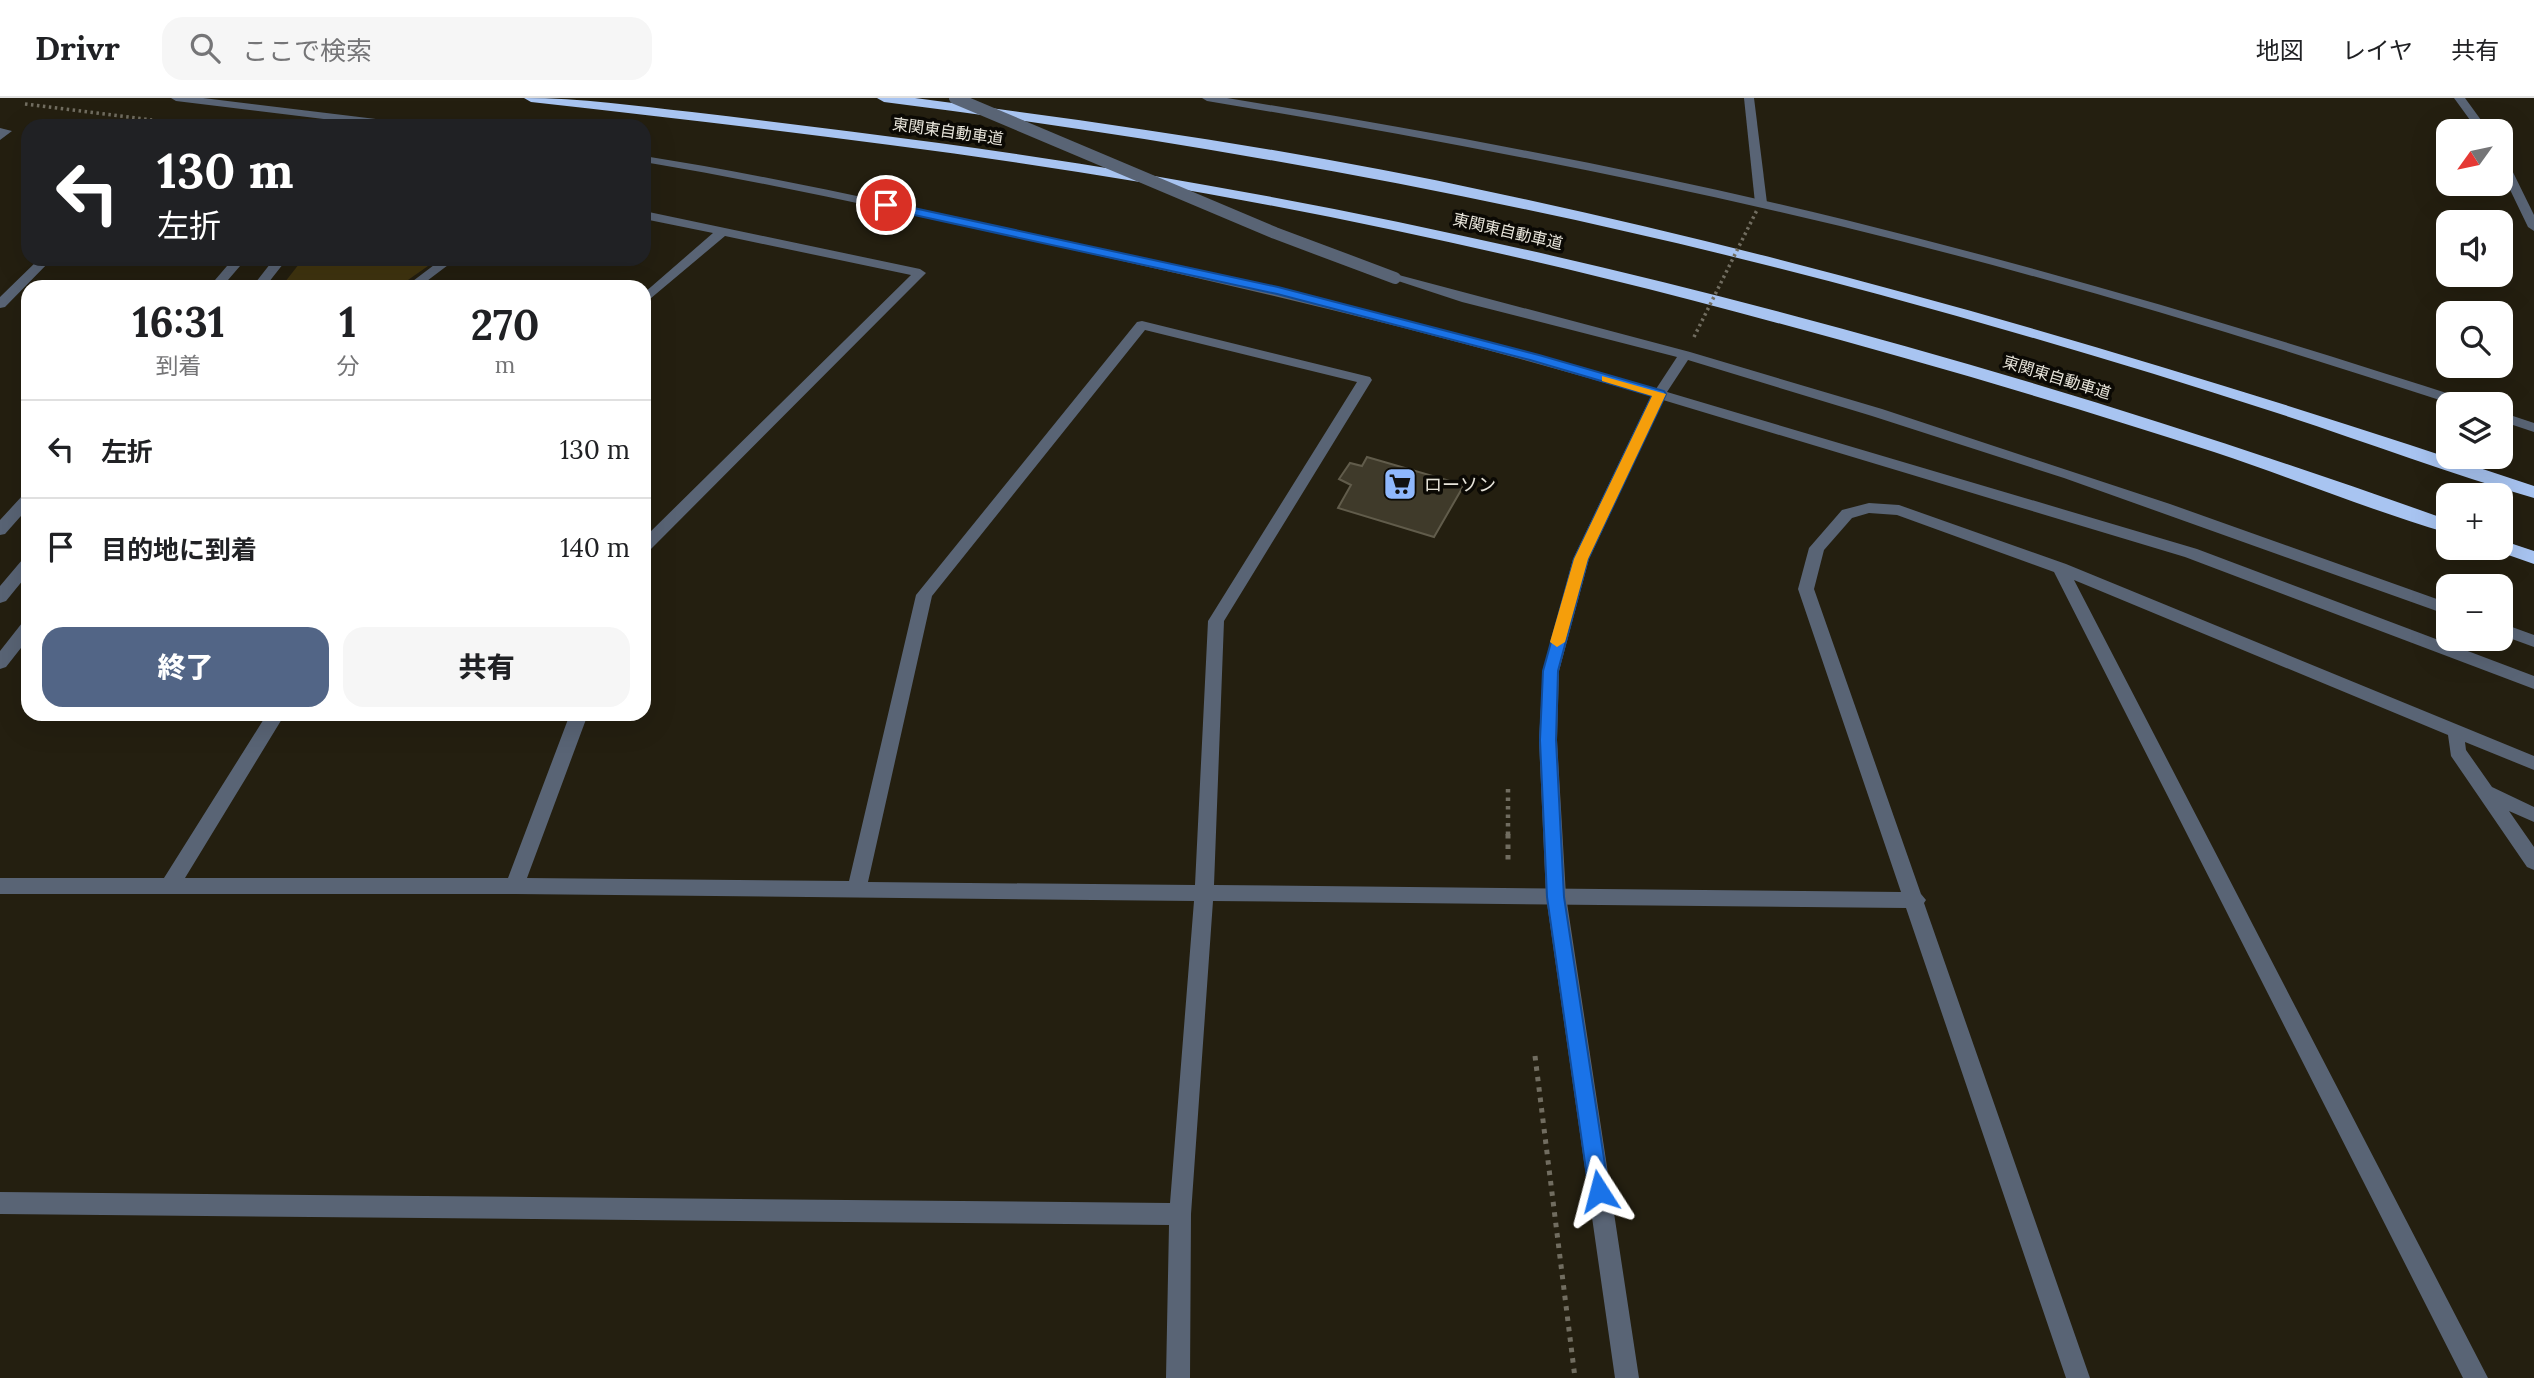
<!DOCTYPE html>
<html lang="ja">
<meta charset="utf-8">
<style>
body{margin:0;font-family:Lora,"Noto Sans JP",serif;background:#f6f6f6;color:#202124;height:100vh;display:flex;flex-direction:column;font-size:26px;white-space:nowrap}
*{box-sizing:border-box;margin:0}
p{font-size:23px;color:#757577}
.icon{flex:none;width:38px;height:38px;fill:none;stroke:currentColor;stroke-width:2;stroke-linecap:round;stroke-linejoin:round}
.map{position:relative;flex:1;overflow:hidden}
.side{position:absolute;left:21px;top:182px;width:630px;height:441px;display:flex;flex-direction:column;background:#fff;border-radius:21px;box-shadow:0 7px 28px #0002}
.side>*{flex:none}
.guide{position:absolute;left:21px;top:21px;width:630px;height:147px;border-radius:21px;box-shadow:0 7px 28px #0002;background:#202124;color:#fff;overflow:hidden}
.needle{width:46px;rotate:237deg}
.tools{position:absolute;left:2436px;top:21px;display:grid;gap:14px}
.tools a{display:grid;place-items:center;width:77px;height:77px;border-radius:14px;background:#fff;box-shadow:0 7px 28px #0002;font-size:35px}
.pin{position:absolute;display:grid;place-items:center;width:60px;height:60px;color:#fff;margin:-30px;border:4px solid #fff;border-radius:50%;box-shadow:0 2px 7px #0007}
.me{position:absolute;width:77px;margin:-38px;rotate:351deg;stroke-linejoin:round;filter:drop-shadow(0 0 5px #0008)}
.turn{display:flex;align-items:center;gap:24px;height:147px;padding:0 21px;font-size:32px}
.turn .icon{width:91px;height:91px;stroke-width:2.5}
.turn b{display:block;font-size:49px;line-height:60px}
.eta{display:flex;justify-content:space-evenly;align-items:center;height:119px;text-align:center}
.eta b{font-size:42px;font-weight:800;line-height:49px}
.cta{display:flex;gap:14px;margin-top:auto;padding:14px 21px}
.cta a{flex:1;height:80px;border-radius:21px;background:#526586;color:#fff;font-size:28px;font-weight:800;line-height:80px;text-align:center}
.cta a+a{background:#f6f6f6;color:#202124}
ul{padding:0;list-style:none}
li{display:flex;align-items:center;gap:21px;height:98px;padding:0 21px;border-top:2px solid #e0e0e0}
li div{flex:1}
li b{display:block;font-size:26px}
li em{font-style:normal}
header{display:flex;align-items:center;gap:42px;box-sizing:border-box;height:98px;padding:0 35px;background:#fff;border-bottom:2px solid #e0e0e0}
header strong{font-size:33px}
nav{display:flex;gap:38px;margin-inline-start:auto;font-size:24px}
.search{width:490px;height:63px;background:#f6f6f6;display:flex;align-items:center;gap:18px;box-sizing:border-box;padding:0 24px;border-radius:21px;color:#757577;font-size:26px}
.map>svg:first-child{display:block}
.green{fill:#413510}
.building{fill:#3f3a2a;stroke:#615c4b;stroke-width:2}
.lines{fill:none;stroke-linecap:round;stroke-linejoin:round}
.path-far2{stroke:#716d60;stroke-width:3.5;stroke-dasharray:2.5 3.5;stroke-linecap:butt}
.path-far1{stroke:#716d60;stroke-width:4.5;stroke-dasharray:3.5 5;stroke-linecap:butt}
.path{stroke:#716d60;stroke-width:5;stroke-dasharray:4.5 6;stroke-linecap:butt}
.service{fill:#596475;fill-rule:evenodd}
.pedestrian{fill:#596475;fill-rule:evenodd}
.minor{fill:#596475;fill-rule:evenodd}
.tertiary{fill:#596475;fill-rule:evenodd}
.motorway{fill:#a8c4f1;fill-rule:evenodd}
.path-bridge{stroke:#716d60;stroke-width:3.5;stroke-dasharray:2.5 3.5;stroke-linecap:butt}
.tertiary-bridge{stroke:#596475;stroke-width:12}
.route{fill:#1a73e8;stroke:#114b97;stroke-width:2}
.slow{fill:#f59e0b}
.labels{text-anchor:middle;dominant-baseline:central;stroke-width:7;stroke-linejoin:round;paint-order:stroke}
.far-street-label{font-size:16px;fill:#e7e4da;stroke:#0b0904}
.poi-label{font-size:18px;fill:#e7e4da;stroke:#0b0904;text-anchor:start}
</style>
<header>
<strong>Drivr</strong>
<div class="search"><svg class="icon" aria-label="search" viewBox="0 0 24 24"><circle cx="10" cy="10" r="6"/><path d="M15 15l6 6"/></svg>ここで検索</div>
<nav><a>地図</a><a>レイヤ</a><a>共有</a></nav>
</header>
<div class="map">
<svg width="2534" height="1280" viewBox="0 0 2534 1280">
<rect width="100%" height="100%" fill="#241f10"/>
<path class="green" d="M303,161H438L398,189H281Z"/>
<path class="building" d="M1367,359L1464,387L1434,439L1338,410L1351,387L1339,381L1350,365L1362,368Z"/>
<g class="lines">
<path class="path-far2" d="M25,6L152,22"/>
<path class="path-far1" d="M1508,691V738"/>
<path class="path" d="M1508,736V763
M1535,958L1575,1280"/>
<path class="service" d="M1744,0H1754L1767,105L1761,109L1755,105Z"/>
<path class="pedestrian" d="M274,161H287L265,189H252Z
M28,461V476L6,503L0,505V488L22,462Z"/>
<path class="minor" d="M1202,0H1227C1435,34 1642,72 1846,122C2057,174 2265,236 2471,303L2473,306H2452C2250,240 2047,178 1840,128C1630,78 1419,38 1207,3Z
M2454,0H2465L2489,33H2478Z
M0,30L12,33L0,42Z
M2501,59L2507,62L2534,117V133L2528,129L2501,73Z
M644,113L920,171L926,175L649,453L644,454V440L911,177L725,138L644,206V195L713,135L644,121Z
M39,161H52L5,209L0,210V199Z
M233,161H246L222,189H209Z
M442,161H456L419,189H405Z
M1142,223L1370,279L1372,282L1224,523L1214,787L1901,794L1798,491L1809,450L1842,412L1869,405L1899,407L2066,466L2534,658V672L2465,644L2466,652L2492,689L2534,709V724L2509,713L2534,749V772L2527,769L2451,658L2448,637L2074,482L2488,1280H2463L2054,474L1897,417L1869,415L1852,420L1824,452L1814,491L1921,796L1926,802L1924,805L2090,1280H2066L1906,810L1213,803L1191,1116L1190,1280H1166L1169,1127L0,1116V1094L1170,1105L1194,803L515,796H0V780H164L267,616H285L185,780H508L570,616H588L527,780L849,783L916,497L1137,224ZM1145,232L1357,284L1208,523L1195,787L868,784L932,498Z
M2501,314L2534,325V334L2501,323Z
M28,395V410L5,436L0,437V422L23,397Z
M28,523V541L6,569L0,571V553L22,525Z"/>
<path class="tertiary" d="M171,0H203L409,25L415,28H381L176,3Z
M644,58C777,79 907,109 1039,137C1246,182 1452,230 1656,291L1677,259L1462,204L1389,180L1395,176L1690,254L1882,311L2170,406L2448,505V517L2064,380L1872,318L1688,262L1667,294L2197,451L2534,578V591L2185,459L1663,302L1589,461L1559,573L1557,642L1566,798L1639,1280H1615L1546,798L1539,642L1543,573L1573,461L1651,298C1448,238 1243,189 1037,144C906,116 776,86 644,64Z
M2501,525L2534,537V549L2501,537Z"/>
<path class="motorway" d="M524,0C581,0 636,8 692,14C775,24 857,34 939,45C1453,115 1960,247 2448,422V435C2369,412 2293,380 2214,354C2042,298 1867,248 1691,202C1509,155 1325,115 1140,84C938,50 734,27 531,4Z
M877,0H915L960,6C1138,29 1316,56 1491,94C1845,169 2191,273 2534,388V400C2447,375 2361,342 2274,314C2144,272 2013,233 1881,197C1553,108 1221,47 884,4Z
M2501,442L2534,453V466L2494,452L2493,450H2501Z"/>
<path class="path-bridge" d="M1694,239L1757,112"/>
<path class="tertiary-bridge" d="M955,0L1275,135L1395,180"/>
</g>
<path class="route" d="M886,104L1278,189L1539,257L1664,293L1666,296L1588,461L1558,573L1556,642L1564,799L1609,1093L1606,1100L1599,1102L1592,1100L1589,1093L1547,799L1540,642L1543,573L1574,461L1652,298L1530,262L1277,196L882,110V105Z"/>
<path class="slow" d="M1602,278L1666,296L1588,461L1565,544L1557,549L1550,544L1574,461L1652,298L1602,283Z"/>
<defs>
<symbol id="supermarket-square" viewBox="-11 -11 22 22"><rect x="-9" y="-9" width="18" height="18" rx="4" fill="#8fb8fd" stroke="#0b0904"/><path d="M-6-5.5h2.5l.6 2H6L4.5 2H-2.5L-4.4-4H-6ZM-1.5 3.2a1.3 1.3 0 1 0 .1 0ZM3 3.2a1.3 1.3 0 1 0 .1 0Z" fill="#111"/></symbol>
</defs>
<g fill-rule="evenodd">
<use href="#supermarket-square" x="1381" y="367" width="38" height="38"/>
</g>
<g class="labels">
<g class="far-street-label">
<text transform="translate(948 33) rotate(8)">東関東自動車道</text>
<text transform="translate(1508 133) rotate(13)">東関東自動車道</text>
<text transform="translate(2057 279) rotate(17)">東関東自動車道</text>
</g>
<g class="poi-label">
<text x="1424" y="386">ローソン</text>
</g>
</g>
</svg>
<div class="tools">
<a><svg class="needle" viewBox="-14 -14 28 28"><path d="M0-13l5 13h-10z" fill="#e53935"/><path d="M0 13l5-13h-10z" fill="#757577"/></svg></a>
<a><svg class="icon" aria-label="sound" viewBox="0 0 24 24"><path d="M4 9h4l5-4v14l-5-4H4zM17 9q2 3 0 6"/></svg></a>
<a><svg class="icon" aria-label="search" viewBox="0 0 24 24"><circle cx="10" cy="10" r="6"/><path d="M15 15l6 6"/></svg></a>
<a><svg class="icon" aria-label="layers" viewBox="0 0 24 24"><path d="M12 4l9 5-9 5-9-5zM3 14l9 5 9-5"/></svg></a>
<a>+</a>
<a>−</a>
</div>
<div class="pin" style="left:886px;top:107px;background:#d93025"><svg class="icon" aria-label="arrive" viewBox="0 0 24 24"><path d="M6 21V4h12l-3 4 3 4H6"/></svg></div>
<svg class="me" style="left:1599px;top:1093px" viewBox="-20 -20 40 40"><path d="M0-17L14 15 0 8-14 15z" fill="#1a73e8" stroke="#fff" stroke-width="4"/></svg>
<div class="guide">
<div class="turn"><svg class="icon" aria-label="left" viewBox="0 0 24 24"><path d="M17 20v-9H6M10 6l-5 5 5 5"/></svg><div><b>130 m</b>左折</div></div>
</div>
<section class="side">
<div class="eta">
<div><b>16:31</b><p>到着</p></div>
<div><b>1</b><p>分</p></div>
<div><b>270</b><p>m</p></div>
</div>
<ul>
<li><svg class="icon" aria-label="left" viewBox="0 0 24 24"><path d="M17 20v-9H6M10 6l-5 5 5 5"/></svg><div><b>左折</b></div><em>130 m</em></li>
<li><svg class="icon" aria-label="arrive" viewBox="0 0 24 24"><path d="M6 21V4h12l-3 4 3 4H6"/></svg><div><b>目的地に到着</b></div><em>140 m</em></li>
</ul>
<div class="cta"><a>終了</a><a>共有</a></div>
</section>
</div>
